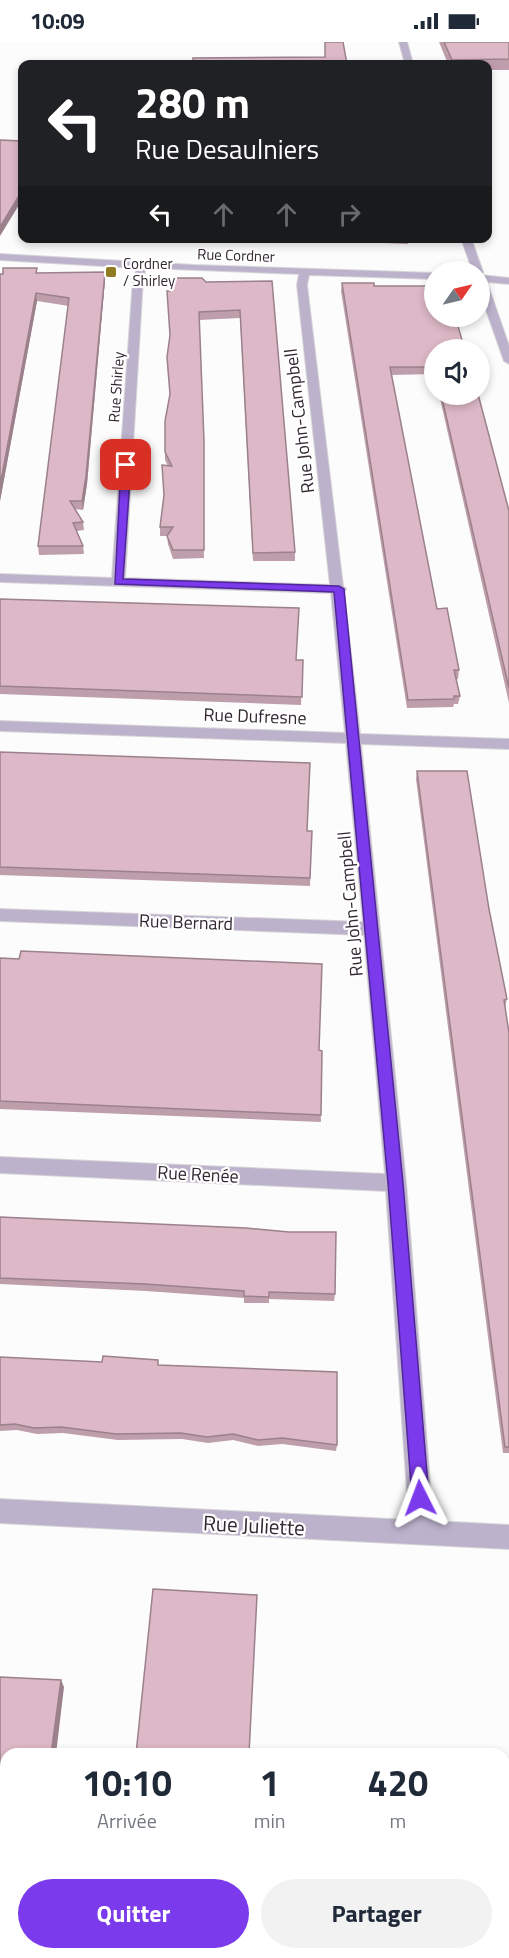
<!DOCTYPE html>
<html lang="fr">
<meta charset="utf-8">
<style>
body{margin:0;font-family:"Titillium Web",sans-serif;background:#f2f2f3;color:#1f2937;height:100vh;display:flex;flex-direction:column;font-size:22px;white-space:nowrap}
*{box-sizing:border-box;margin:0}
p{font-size:20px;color:#747a83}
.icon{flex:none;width:33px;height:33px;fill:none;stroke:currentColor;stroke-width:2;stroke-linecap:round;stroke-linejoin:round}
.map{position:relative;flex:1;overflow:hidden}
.drawer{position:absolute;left:0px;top:1706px;width:510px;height:212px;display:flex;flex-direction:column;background:#fff;border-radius:18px 18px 0 0;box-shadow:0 3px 9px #0003}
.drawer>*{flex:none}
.hud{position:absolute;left:18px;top:18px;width:474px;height:183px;border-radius:12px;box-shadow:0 3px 9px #0003;background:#202124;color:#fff;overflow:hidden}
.needle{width:39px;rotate:56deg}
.fabs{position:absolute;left:424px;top:219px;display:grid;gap:12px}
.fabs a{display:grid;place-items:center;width:66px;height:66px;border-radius:50%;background:#fff;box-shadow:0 3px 9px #0003;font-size:30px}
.pin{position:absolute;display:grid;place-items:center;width:51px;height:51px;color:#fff;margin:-26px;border-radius:12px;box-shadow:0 3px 9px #0006}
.me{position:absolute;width:66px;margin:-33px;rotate:357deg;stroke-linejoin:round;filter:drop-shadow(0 0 4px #0008)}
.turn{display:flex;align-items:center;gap:21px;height:126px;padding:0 18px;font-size:27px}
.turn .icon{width:78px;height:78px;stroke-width:2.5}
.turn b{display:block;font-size:42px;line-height:51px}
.lanes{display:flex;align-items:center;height:57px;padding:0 18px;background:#0003;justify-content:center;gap:30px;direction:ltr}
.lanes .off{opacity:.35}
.eta{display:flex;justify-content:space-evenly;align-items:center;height:102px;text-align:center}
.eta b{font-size:36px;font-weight:700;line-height:42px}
.primary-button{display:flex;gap:12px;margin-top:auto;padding:12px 18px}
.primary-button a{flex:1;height:69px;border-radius:36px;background:#7c3aed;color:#fff;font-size:24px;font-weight:700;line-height:69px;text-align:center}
.primary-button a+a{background:#f2f2f3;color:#1f2937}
.status{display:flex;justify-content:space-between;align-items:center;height:42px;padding:0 30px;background:#fff;direction:ltr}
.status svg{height:16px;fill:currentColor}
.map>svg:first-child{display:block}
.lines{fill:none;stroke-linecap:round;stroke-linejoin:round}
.minor-casing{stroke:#d8d6d8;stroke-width:2}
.minor{fill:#bcb2cc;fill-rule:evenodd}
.wall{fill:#be9eaa}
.shaded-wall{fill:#9b818b}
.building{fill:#ddb8c6;stroke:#9b818b;stroke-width:1.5}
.route{fill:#7c3aed;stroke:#51269a;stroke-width:1.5}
.poi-dot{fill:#927a20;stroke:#fff;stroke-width:2}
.labels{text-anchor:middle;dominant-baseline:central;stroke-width:4.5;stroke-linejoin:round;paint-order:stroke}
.far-street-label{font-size:15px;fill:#332832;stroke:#fff}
.far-poi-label{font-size:15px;fill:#332832;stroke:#fff;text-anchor:start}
.street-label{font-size:18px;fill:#332832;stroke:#fff}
.near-street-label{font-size:21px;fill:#332832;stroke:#fff}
</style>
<div class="status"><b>10:09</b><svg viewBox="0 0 49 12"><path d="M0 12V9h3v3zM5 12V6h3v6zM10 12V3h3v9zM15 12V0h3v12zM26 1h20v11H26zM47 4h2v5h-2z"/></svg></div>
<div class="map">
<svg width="509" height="1916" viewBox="0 0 509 1916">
<rect width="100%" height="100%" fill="#fcfcfc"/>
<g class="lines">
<defs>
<path id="minor" d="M399,0H407L413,22H405Z
M461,196H471L483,230L482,232L480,230H473Z
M0,212L194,223L435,231V237L309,233L307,243L343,544L346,547L344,550L360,692L509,697V707L361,702L406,1141L433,1479L509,1483V1507L0,1481V1457L409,1478L386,1149L0,1131V1115L385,1132L364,893L0,879V867L363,880L346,701L0,689V679L345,691L331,551L0,540V532L112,536L133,237L137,226L0,218ZM146,226L299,232L297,243L330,543L125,536L143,237Z
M480,233L509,236V242L487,240L509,304V322L504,319L480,251Z"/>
</defs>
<use href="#minor" class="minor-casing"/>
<use href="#minor" class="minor"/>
</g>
<path class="wall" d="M439,0H509V28H488V22H448Z
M269,196H409L408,202Z
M38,231L105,238L87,442L83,468L75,467L83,480L84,488L77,489L83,504L84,512L39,513L38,504L69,264L37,259L0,459V232Z
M272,239L295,510V519H253L240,276L199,278L204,516L173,517L168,502L167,494H160V485L168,424L165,418V410L170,353V249L206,240Z
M342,241L374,244L435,308V336L434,332L391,333L437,567L459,628L458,637H456L460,654L458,662H454L453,665L407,666L341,249Z
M439,352H478L509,469V661Z
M0,557L296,618H303L301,663L0,652Z
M0,710L307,789H312L310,844L0,833Z
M417,729L489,867L507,957L505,965L509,991V1411H503L416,737Z
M0,916L319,1008L321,1080L0,1067Z
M0,1175L335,1252L334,1259L269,1257V1261H244V1256L146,1249L0,1242Z
M0,1315L159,1323L337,1403L336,1409L282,1402L258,1404L233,1398L208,1401L182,1397L118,1398L63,1391L37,1392L17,1388L0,1389Z
M0,1635L64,1645L6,1712V1830H0Z"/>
<path class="shaded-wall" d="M22,149V158L0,194V185Z
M105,230V238L87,442L83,468L82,459Z
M36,251L37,259L0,459V444Z
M61,1638L64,1645L56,1712H51Z"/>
<path class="building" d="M325,0H343L347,22H193V16L325,15Z
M444,0H509V17L452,18Z
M0,98L22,99V149L0,185Z
M3,226H37L36,231L105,230L86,434L82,459H70L83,480L73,481L83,504H38L69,256L36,251L0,444V232H3Z
M170,236H202L206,240L272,239L295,510L253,511L240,268L199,270L204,399V508H173L167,494L173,485H160L164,453L162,423L172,424L165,410V379L170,352L167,315L170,293L167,249H170Z
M342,241H374V244H435V274H455L465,308H435V325H390L437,567L447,566L459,628H454L460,654H454V657L408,658Z
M441,352H478L509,469V646Z
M0,557L299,566L296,618H303L302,655L0,644Z
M0,710L310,721L307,789H312L310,836L0,825Z
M417,729H467L489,867L507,957L504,958L509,991V1405H505Z
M21,909L322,922L319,1008L322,1009L321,1073L0,1059V916L19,917Z
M0,1175L246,1186L289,1190H336L335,1252L269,1250V1255L244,1254V1249L145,1242L0,1236Z
M103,1314L158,1318V1323L337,1330V1403L282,1396L258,1398L233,1392L207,1395L181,1391L116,1392L61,1385L34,1386L15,1382L0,1383V1315L102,1320Z
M153,1547L257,1553L249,1712H136Z
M0,1635L61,1638L51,1712H6V1827H0Z
M504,1739L509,1740V1916H392V1911H504Z
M116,1911H238V1916H116Z"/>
<path class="route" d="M126,421L131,423L123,537L339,544L344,547L403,1141L429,1456L427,1463L420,1465L414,1463L412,1456L388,1141L334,550L115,542L121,423Z"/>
<rect class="poi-dot" x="105" y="224" width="12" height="12" rx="3"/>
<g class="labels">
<g class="far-street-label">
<text transform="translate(236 213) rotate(2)">Rue Cordner</text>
<text transform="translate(116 345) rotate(-86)">Rue Shirley</text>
</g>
<g class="far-poi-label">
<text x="123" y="221">Cordner<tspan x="123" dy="17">/ Shirley</tspan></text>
</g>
<g class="street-label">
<text transform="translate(299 379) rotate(-97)">Rue John-Campbell</text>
<text transform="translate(255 674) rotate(2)">Rue Dufresne</text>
<text transform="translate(350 862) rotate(-95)">Rue John-Campbell</text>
<text transform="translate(186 880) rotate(2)">Rue Bernard</text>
<text transform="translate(198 1132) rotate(3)">Rue Renée</text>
</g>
<g class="near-street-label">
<text transform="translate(254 1483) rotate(3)">Rue Juliette</text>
</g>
</g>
</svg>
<div class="fabs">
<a><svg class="needle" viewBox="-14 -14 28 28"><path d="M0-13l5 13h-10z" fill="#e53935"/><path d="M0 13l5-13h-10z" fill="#747a83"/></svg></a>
<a><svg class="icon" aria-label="sound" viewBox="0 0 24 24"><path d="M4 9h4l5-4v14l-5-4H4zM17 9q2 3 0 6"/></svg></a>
</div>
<div class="pin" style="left:126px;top:423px;background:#d93025"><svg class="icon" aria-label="arrive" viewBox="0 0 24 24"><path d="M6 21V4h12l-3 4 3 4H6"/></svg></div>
<svg class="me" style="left:420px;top:1456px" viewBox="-20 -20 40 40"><path d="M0-17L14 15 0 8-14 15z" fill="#7c3aed" stroke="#fff" stroke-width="4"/></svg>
<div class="hud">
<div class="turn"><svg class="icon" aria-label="left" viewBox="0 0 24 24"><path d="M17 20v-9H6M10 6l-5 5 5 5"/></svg><div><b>280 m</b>Rue Desaulniers</div></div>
<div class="lanes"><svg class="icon" aria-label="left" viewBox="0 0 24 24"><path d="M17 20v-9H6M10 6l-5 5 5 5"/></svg><svg class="icon off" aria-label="ahead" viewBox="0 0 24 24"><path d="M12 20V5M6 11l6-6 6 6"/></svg><svg class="icon off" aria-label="ahead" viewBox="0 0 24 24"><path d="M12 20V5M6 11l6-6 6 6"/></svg><svg class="icon off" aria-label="right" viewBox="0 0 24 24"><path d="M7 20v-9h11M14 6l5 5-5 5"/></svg></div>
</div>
<section class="drawer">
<div class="eta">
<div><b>10:10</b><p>Arrivée</p></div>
<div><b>1</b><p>min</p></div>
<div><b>420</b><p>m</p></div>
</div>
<div class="primary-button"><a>Quitter</a><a>Partager</a></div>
</section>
</div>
